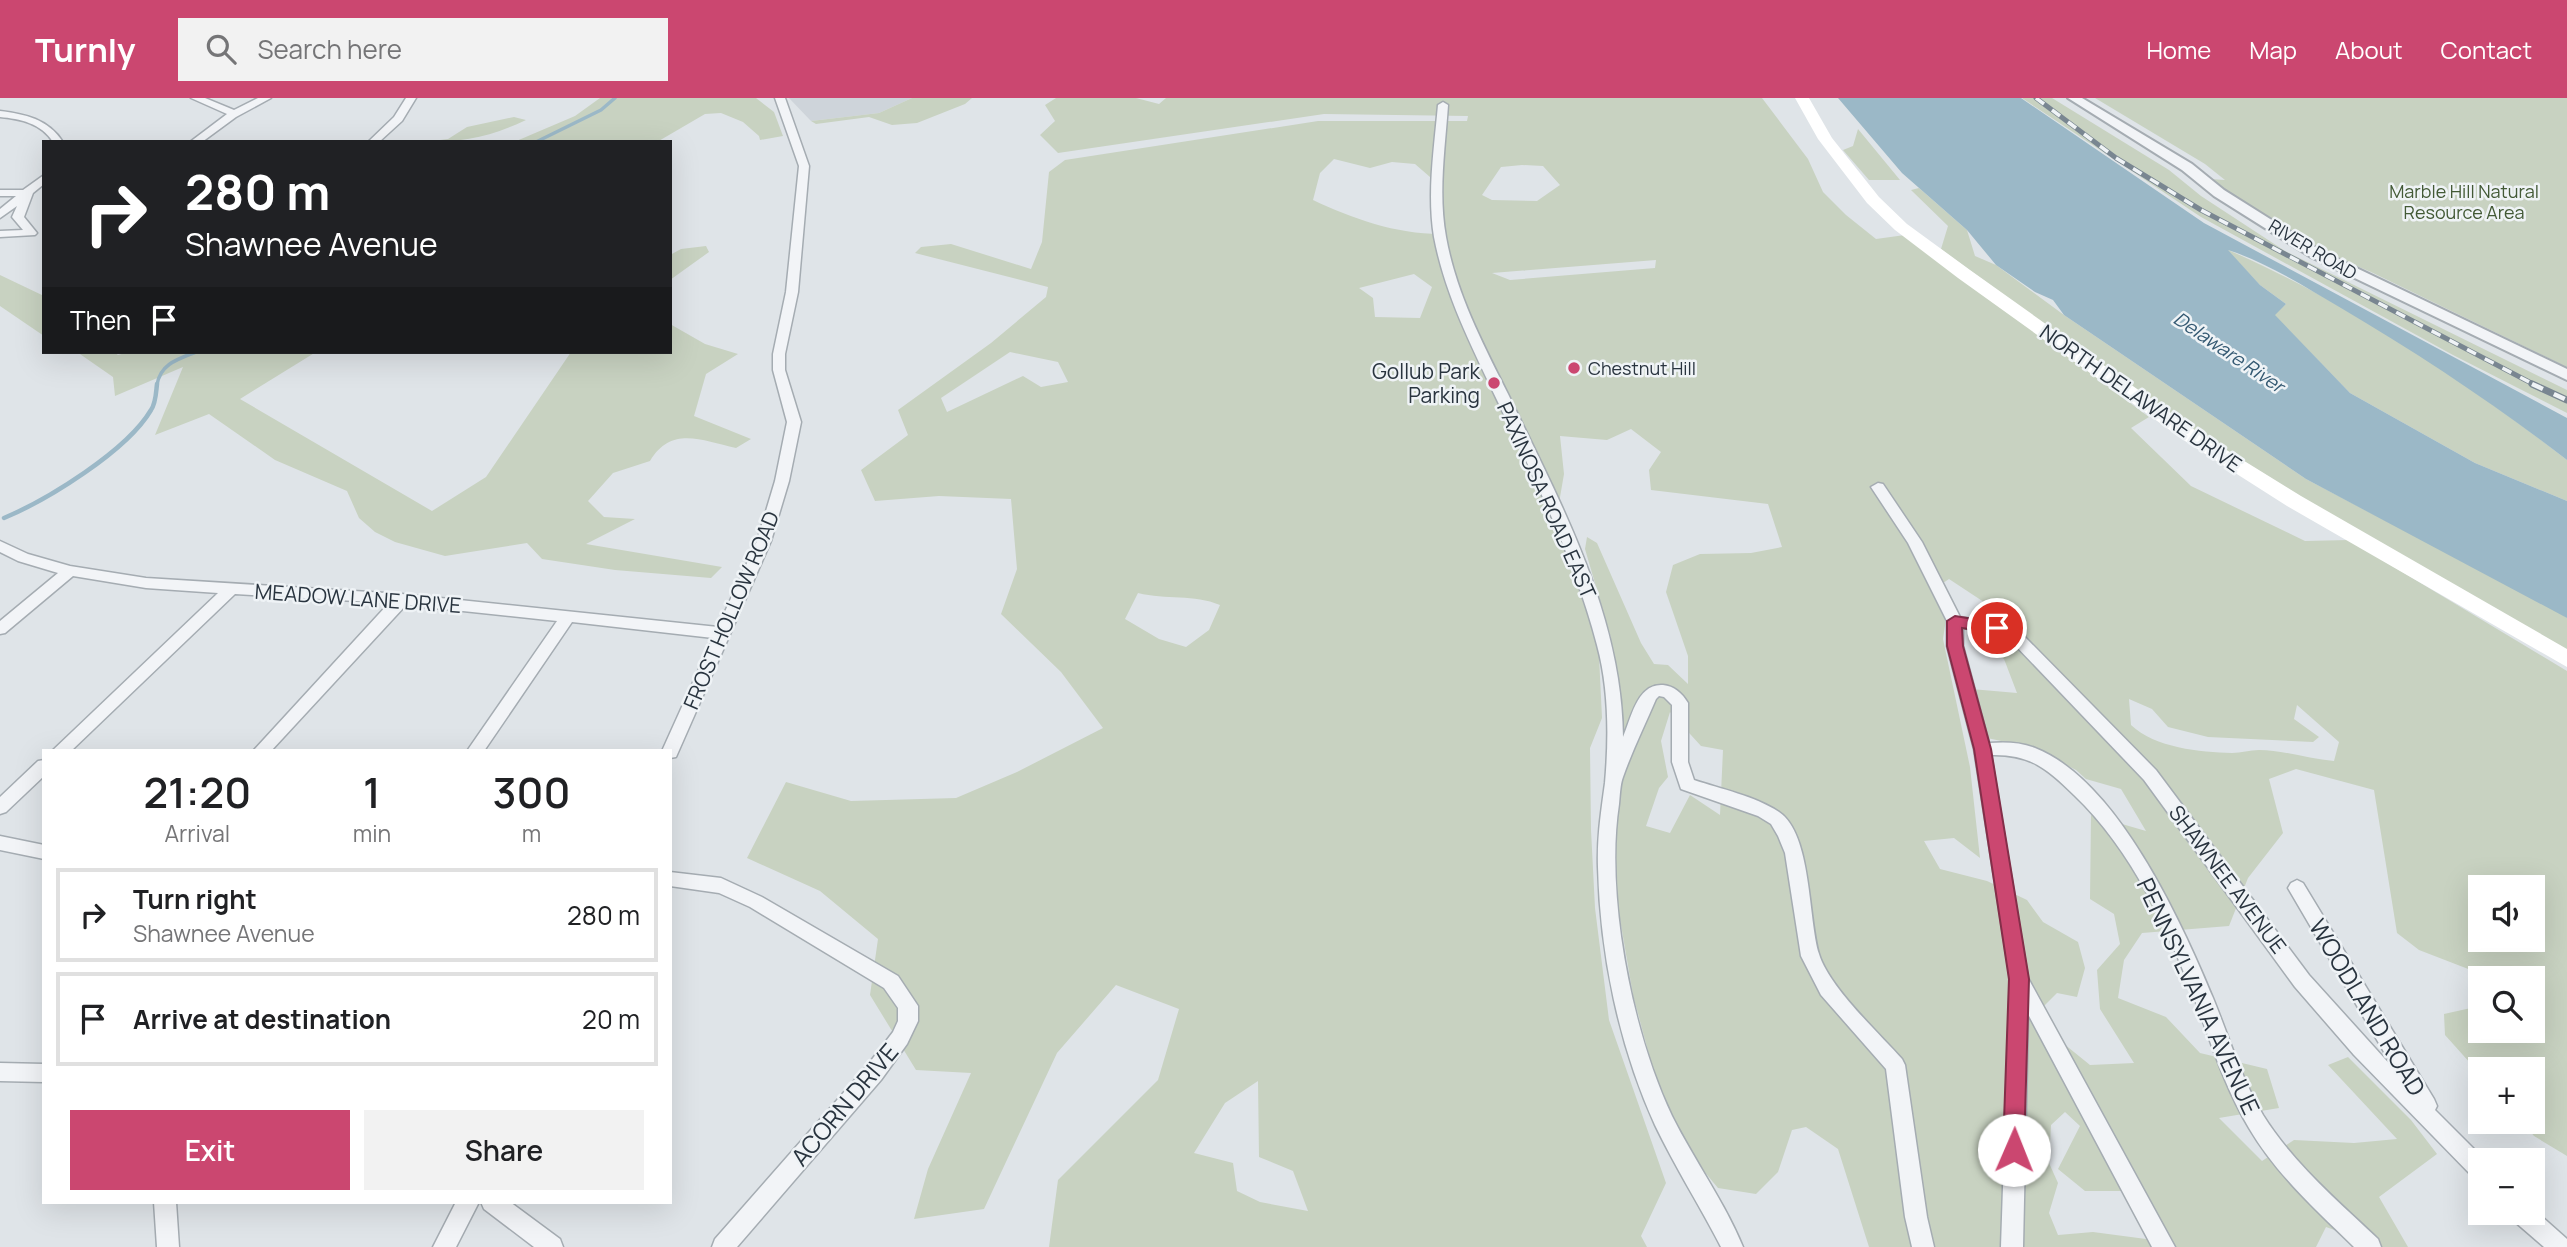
<!DOCTYPE html>
<meta charset="utf-8">
<style>
body{margin:0;font-family:Manrope,sans-serif;background:#f2f2f2;color:#202124;height:100vh;display:flex;flex-direction:column;font-size:26px;white-space:nowrap}
*{box-sizing:border-box;margin:0}
p{font-size:23px;color:#757577}
.icon{flex:none;width:38px;height:38px;fill:none;stroke:currentColor;stroke-width:2;stroke-linecap:round;stroke-linejoin:round}
.map{position:relative;flex:1;overflow:hidden}
.side{position:absolute;left:42px;top:651px;width:630px;height:455px;display:flex;flex-direction:column;background:#fff;border-radius:0px;box-shadow:0 7px 28px #0002}
.side>*{flex:none}
.guide{position:absolute;left:42px;top:42px;width:630px;height:214px;border-radius:0px;box-shadow:0 7px 28px #0002;background:#202124;color:#fff;overflow:hidden}
.fabs{position:absolute;left:2468px;top:777px;display:grid;gap:14px}
.fabs a{display:grid;place-items:center;width:77px;height:77px;border-radius:0px;background:#fff;box-shadow:0 7px 28px #0002;font-size:35px}
.pin{position:absolute;display:grid;place-items:center;width:60px;height:60px;color:#fff;margin:-30px;border:4px solid #fff;border-radius:50%;box-shadow:0 2px 7px #0007}
.me{position:absolute;width:77px;margin:-38px;rotate:1deg;stroke-linejoin:round;filter:drop-shadow(0 0 5px #0008)}
.turn{display:flex;align-items:center;gap:24px;height:147px;padding:0 28px;font-size:32px}
.turn .icon{width:91px;height:91px;stroke-width:2.5}
.turn b{display:block;font-size:49px;line-height:60px}
.then{display:flex;align-items:center;height:66px;padding:0 28px;background:#0003;gap:14px;font-size:26px}
.eta{display:flex;justify-content:space-evenly;align-items:center;height:119px;text-align:center}
.eta b{font-size:42px;font-weight:600;line-height:49px}
.primary-button{display:flex;gap:14px;margin-top:auto;padding:14px 28px}
.primary-button a{flex:1;height:80px;border-radius:0px;background:#cb4770;color:#fff;font-size:28px;font-weight:600;line-height:80px;text-align:center}
.primary-button a+a{background:#f2f2f2;color:#202124}
ul{padding:0;list-style:none}
li{display:flex;align-items:center;gap:21px;height:94px;margin:0 14px 10px;padding:0 14px;border:4px solid #e0e0e0;border-radius:0px}
li div{flex:1}
li b{display:block;font-size:26px}
li em{font-style:normal}
header{display:flex;align-items:center;gap:42px;box-sizing:border-box;height:98px;padding:0 35px;background:#cb4770;color:#fff}
header strong{font-size:33px}
nav{display:flex;gap:38px;margin-inline-start:auto;font-size:24px}
.search{width:490px;height:63px;background:#f2f2f2;display:flex;align-items:center;gap:18px;box-sizing:border-box;padding:0 24px;border-radius:0px;color:#757577;font-size:26px}
.map>svg:first-child{display:block}
.built{fill:#ced4da}
.green{fill:#c8d2c1;fill-rule:evenodd}
.water{fill:#9bb8c7}
.lines{fill:none;stroke-linecap:round;stroke-linejoin:round}
.stream-far1{stroke:#9bb8c7;stroke-width:3.5}
.stream{stroke:#9bb8c7;stroke-width:4.5}
.minor-casing{stroke:#a5acb2;stroke-width:3}
.tertiary-casing{stroke:#a5acb2;stroke-width:4}
.minor{fill:#f2f4f7;fill-rule:evenodd}
.tertiary{fill:#f2f4f7;fill-rule:evenodd}
.secondary{fill:#fff;fill-rule:evenodd}
.rail-far1-casing{stroke:#798691;stroke-width:5}
.rail-casing{stroke:#798691;stroke-width:7}
.rail-far1{stroke:#eff3f6;stroke-width:3.5;stroke-dasharray:10;stroke-linecap:butt}
.rail{stroke:#eff3f6;stroke-width:4.5;stroke-dasharray:12;stroke-linecap:butt}
.route{fill:#cb4770;stroke:#842e49;stroke-width:2}
.poi-dot{fill:#cb4770;stroke:#eff3f6;stroke-width:2.5}
.labels{text-anchor:middle;dominant-baseline:central;stroke-width:5;stroke-linejoin:round;paint-order:stroke}
.far-park-label{font-size:18px;fill:#435a36;stroke:#eff3f6}
.far-street-label{font-size:18px;fill:#29343f;stroke:#eff3f6}
.far-poi-label{font-size:18px;fill:#29343f;stroke:#eff3f6;text-anchor:start}
.far-water-label{font-size:19px;font-style:italic;fill:#345972;stroke:#eff3f6}
.poi-label{font-size:21px;fill:#29343f;stroke:#eff3f6;text-anchor:end}
.street-label{font-size:21px;fill:#29343f;stroke:#eff3f6}
.near-street-label{font-size:24px;fill:#29343f;stroke:#eff3f6}
</style>
<header>
<strong>Turnly</strong>
<div class="search"><svg class="icon" aria-label="search" viewBox="0 0 24 24"><circle cx="10" cy="10" r="6"/><path d="M15 15l6 6"/></svg>Search here</div>
<nav><a>Home</a><a>Map</a><a>About</a><a>Contact</a></nav>
</header>
<div class="map">
<svg width="2567" height="1149" viewBox="0 0 2567 1149">
<rect width="100%" height="100%" fill="#dfe4e8"/>
<path class="built" d="M789,0H912L879,15L811,23Z"/>
<path class="green" d="M600,0H756L774,14L783,38L760,42L759,38L743,24L721,15L705,16L657,44H514L575,18Z
M912,0H972L965,6L917,25L892,27L869,19L816,26L811,23L879,15Z
M1056,0H1136L1159,6L1166,0H1762L1808,61L1823,94L1846,117L1876,141L1905,137L2149,319L2131,330L2191,388L2305,443L2349,442L2567,573V1058L2534,1038L2522,1024H2532V971H2480V976L2445,937L2444,916L2480,908V933H2532V880H2480V884L2476,874L2419,852L2397,835L2374,692L2296,671L2269,681L2283,735L2248,780L2229,828L2142,835L2124,862L2118,900L2166,919L2200,955L2267,971L2279,1010L2219,1020L2262,1063L2294,1042L2354,1045L2397,1041L2328,967L2348,959L2411,1022L2437,1056L2379,1099L2408,1149H2361L2343,1135L2326,1129L2316,1149H1869L1838,1051L1806,1029L1792,1032L1778,1074L1756,1096L1718,1090L1687,1053L1663,1009L1633,897L1614,786L1616,606L1611,540L1585,451L1587,439L1597,445L1641,545L1654,566L1668,567L1688,586V558L1666,494L1673,467L1700,456L1751,455L1782,449L1768,406L1651,392L1649,372L1661,354L1631,331L1607,342L1560,338L1564,376L1559,405L1599,558L1602,620L1590,650L1591,732L1595,810L1609,922L1666,1085L1641,1138L1647,1149H1049L1058,1082L1158,982L1179,911L1116,887L1057,955L984,1111L914,1121L928,1071L971,975L916,972L870,897L878,841L820,793L747,760L786,684L851,703L956,700L1017,674L1103,630L1061,574L1001,516L1017,471L1011,401L939,398L875,403L861,372L908,337L898,312L991,245L1046,199L1048,189L915,155L921,149L951,146L1031,171L1042,144L1049,74L1065,62L1318,23H1467L1468,18L1324,16L1058,55L1040,37L1055,23L1045,7ZM1334,61L1370,70L1392,64L1415,66L1430,79L1443,83L1444,136C1399,137 1353,121 1313,102L1320,75ZM1522,67L1543,68L1560,87L1537,103L1492,102L1482,97L1501,69ZM1656,162L1655,170L1510,182L1492,175ZM1414,176L1432,189L1420,220L1375,219L1373,200L1359,190ZM1010,254L1058,264L1068,284L1041,289L1023,278L947,314L941,300ZM1949,481L1999,514L1976,522L1985,533L1968,542L2004,561L2017,595L1971,591L1987,640L2030,649L2076,672L2086,681L2121,691L2146,733L2091,717L2090,801L2114,816L2120,846L2097,872L2100,911L2134,965L2090,967L2032,920L2057,895L2077,899L2085,870L2078,844L2043,824L2027,802L1987,783L1940,771L1924,743L1954,740L1980,760L1970,669L1943,541L1946,521L1934,491ZM1138,495C1166,502 1194,496 1220,507L1209,532L1186,549L1159,541L1125,521ZM2129,601L2152,611L2168,629L2208,639L2313,644L2319,639L2294,621L2297,607L2339,644L2334,663C2309,661 2283,652 2259,652C2250,652 2241,655 2232,655C2200,654 2155,650 2131,627ZM1670,614L1701,648L1723,652L1720,717L1690,697L1670,735L1646,728L1659,690L1668,679L1661,643ZM2480,789H2532V842H2480ZM1258,983L1259,1059L1293,1073L1308,1113L1260,1104L1237,1093L1233,1065L1194,1055L1225,1005ZM2065,1014L2080,1028L2058,1071L2085,1093H2128L2149,1114L2146,1141L2093,1134L2058,1137L2049,1115L2058,1085L2049,1065L2051,1027Z
M2022,0H2052L2169,72L2201,98L2285,153L2567,292V315L2453,257L2201,119Z
M2095,0H2567V269L2371,174L2311,149L2221,91L2210,81L2225,82L2205,66Z
M514,19L526,22C490,39 464,44 425,44L448,41L467,29Z
M1858,31L1900,82H1869L1843,52L1853,48Z
M1919,90L1967,132L1975,158L1996,167L2064,217L2306,381L2558,513L2567,520V552L2311,405L2155,308L1941,151L1948,128L1911,92Z
M706,148L709,154L670,182V157L681,151Z
M2226,151C2342,201 2467,284 2567,362V403L2475,365L2350,295L2274,217L2286,206L2260,187Z
M0,177L44,198V238L0,208Z
M670,226L705,246L738,256L706,276L694,318L751,341L736,350C702,343 672,327 650,363L613,375L588,403L604,419L635,421L586,446L722,469L711,480L615,472L542,461L527,445L445,458L395,444L375,434L359,420L347,393L275,362L209,316L155,337L183,269L115,298L113,279L77,254H114L118,257L129,254H316L240,301L432,413L486,379L571,254H670Z"/>
<path class="water" d="M1838,0H2021L2204,125L2567,320V362C2496,307 2419,256 2341,210C2305,189 2268,165 2228,152L2260,187L2286,206L2275,217L2350,295L2475,365L2567,403V520L2306,381L2064,217L2053,202L2035,194L1996,167L1967,132L1902,75Z"/>
<g class="lines">
<path class="stream-far1" d="M536,44L601,12L615,0
M157,287C160,266 178,261 196,254"/>
<path class="stream" d="M4,420C47,402 127,353 151,312C156,305 156,294 157,286"/>
<defs>
<path id="minor" d="M191,0H205L234,12L258,0H271L236,19L202,44H190L227,16Z
M406,0H416L402,23L379,44H368L394,19Z
M775,0H785L809,68L798,194L785,256V272L801,324L789,383L771,443L676,659L670,660V653H662L713,540L572,524L484,653H467L557,523L406,507L271,653H253L389,505L235,496L71,653H52L218,495L146,490L73,478L5,535L0,536V523L58,475L18,463L0,454V443L28,456L70,468L146,480L402,496L718,529L757,443L775,383L787,324L773,272V256L786,194L799,68Z
M1443,4L1448,7C1445,51 1438,95 1446,139C1456,195 1483,246 1508,296C1560,404 1622,517 1623,639C1631,621 1637,585 1663,587C1674,588 1682,595 1688,605V664L1694,682C1721,691 1755,698 1779,714C1812,736 1808,821 1819,856C1829,889 1878,934 1902,961L1905,967L1927,1119L1934,1149H1912L1905,1119L1886,971L1821,897L1801,858L1785,755L1778,738L1771,726L1758,718L1681,691L1672,664V607L1664,599L1659,598L1656,601C1645,627 1632,653 1623,679C1620,687 1620,697 1619,706C1605,797 1632,934 1672,1018C1694,1062 1724,1103 1743,1149H1721C1700,1108 1675,1069 1655,1027C1619,948 1600,856 1598,769C1597,740 1601,714 1605,685C1609,640 1609,591 1597,547C1575,462 1535,381 1497,302C1472,249 1445,197 1434,139C1427,96 1434,51 1438,7Z
M0,13C25,16 48,21 63,44H53C41,25 20,21 0,19Z
M44,77V86L33,95L24,119L37,135L35,137L0,139V133L23,132L12,119L17,108L0,120V111L16,98H0V92H23Z
M1878,385L1883,386L1922,444L1960,519L2002,526L2024,538L2156,672L2309,877L2394,971L2288,790L2291,785L2297,782L2303,785L2434,1001L2437,1008L2435,1012L2485,1062H2480V1082L2473,1079L2354,957L2295,889L2144,682L2014,546L1993,535L1963,530V548L1989,645C2005,644 2020,644 2035,650C2117,682 2181,823 2213,900C2229,939 2241,980 2263,1017C2293,1065 2337,1102 2378,1141L2381,1149H2354C2316,1112 2276,1076 2249,1030C2226,992 2212,948 2197,907C2168,832 2133,753 2074,697C2048,671 2030,656 1991,657L2028,880L2175,1149H2152L2028,916L2023,1149H2001L2010,881L1974,651L1947,548V523L1908,445L1871,389Z
M44,662V678L6,714L0,716V699L38,663Z
M0,738L44,747V761L0,752Z
M670,774L721,780L762,799L898,878L918,908V923L907,946L881,982L737,1149H712L715,1141L867,968L893,934L898,923V910L884,890L750,809L719,795L670,788Z
M0,965L44,966V984L0,983Z
M154,1104H176L179,1149H157Z
M456,1104H479L456,1149H433Z
M481,1104H510L560,1141L563,1149H534L484,1111Z
M2532,1110L2567,1141V1149H2544L2514,1123L2511,1115H2532Z"/>
<path id="tertiary" d="M2068,0H2082L2192,66L2224,92L2321,153L2567,271V282L2311,159L2214,98L2182,72Z"/>
</defs>
<use href="#minor" class="minor-casing"/>
<use href="#tertiary" class="tertiary-casing"/>
<use href="#minor" class="minor"/>
<use href="#tertiary" class="tertiary"/>
<path class="secondary" d="M1795,0H1809L1832,40L1879,99L1907,126L1970,172L2199,335L2301,398L2567,551V569L2287,408L2185,343L1958,180L1895,132L1867,105L1818,41Z"/>
<defs>
<path id="rail-far1" d="M2036,0L2116,60L2201,112L2535,287"/>
<path id="rail" d="M2532,286L2567,302"/>
</defs>
<use href="#rail-far1" class="rail-far1-casing"/>
<use href="#rail" class="rail-casing"/>
<use href="#rail-far1" class="rail-far1"/>
<use href="#rail" class="rail"/>
</g>
<path class="route" d="M1955,518L1997,525L2004,530L1997,536L1962,530L1963,548L1991,651L2029,881L2024,1052L2021,1059L2014,1062L2006,1059L2003,1052L2009,881L1974,651L1947,548V523Z"/>
<g class="poi-dot">
<circle cx="1574" cy="270" r="7"/>
<circle cx="1494" cy="285" r="7"/>
</g>
<g class="labels">
<g class="far-park-label">
<text x="2464" y="93">Marble Hill Natural<tspan x="2464" dy="21">Resource Area</tspan></text>
</g>
<g class="far-street-label">
<text transform="translate(2313 151) rotate(31)">RIVER ROAD</text>
</g>
<g class="far-poi-label">
<text x="1588" y="270">Chestnut Hill</text>
</g>
<g class="far-water-label">
<text transform="translate(2229 254) rotate(34)">Delaware River</text>
</g>
<g class="poi-label">
<text x="1480" y="273">Gollub Park<tspan x="1480" dy="24">Parking</tspan></text>
</g>
<g class="street-label">
<text transform="translate(2141 300) rotate(35)">NORTH DELAWARE DRIVE</text>
<text transform="translate(1547 402) rotate(66)">PAXINOSA ROAD EAST</text>
<text transform="translate(358 500) rotate(4)">MEADOW LANE DRIVE</text>
<text transform="translate(731 512) rotate(-67)">FROST HOLLOW ROAD</text>
<text transform="translate(2228 781) rotate(53)">SHAWNEE AVENUE</text>
</g>
<g class="near-street-label">
<text transform="translate(2199 898) rotate(65)">PENNSYLVANIA AVENUE</text>
<text transform="translate(2368 909) rotate(59)">WOODLAND ROAD</text>
<text transform="translate(844 1006) rotate(-50)">ACORN DRIVE</text>
</g>
</g>
</svg>
<div class="fabs">
<a><svg class="icon" aria-label="sound" viewBox="0 0 24 24"><path d="M4 9h4l5-4v14l-5-4H4zM17 9q2 3 0 6"/></svg></a>
<a><svg class="icon" aria-label="search" viewBox="0 0 24 24"><circle cx="10" cy="10" r="6"/><path d="M15 15l6 6"/></svg></a>
<a>+</a>
<a>−</a>
</div>
<div class="pin" style="left:1997px;top:530px;background:#d93025"><svg class="icon" aria-label="arrive" viewBox="0 0 24 24"><path d="M6 21V4h12l-3 4 3 4H6"/></svg></div>
<svg class="me" style="left:2014px;top:1052px" viewBox="-20 -20 40 40"><circle r="19" fill="#fff"/><path d="M0-13L10 11 0 6-10 11z" fill="#cb4770"/></svg>
<div class="guide">
<div class="turn"><svg class="icon" aria-label="right" viewBox="0 0 24 24"><path d="M7 20v-9h11M14 6l5 5-5 5"/></svg><div><b>280 m</b>Shawnee Avenue</div></div>
<div class="then">Then<svg class="icon" aria-label="arrive" viewBox="0 0 24 24"><path d="M6 21V4h12l-3 4 3 4H6"/></svg></div>
</div>
<section class="side">
<div class="eta">
<div><b>21:20</b><p>Arrival</p></div>
<div><b>1</b><p>min</p></div>
<div><b>300</b><p>m</p></div>
</div>
<ul>
<li><svg class="icon" aria-label="right" viewBox="0 0 24 24"><path d="M7 20v-9h11M14 6l5 5-5 5"/></svg><div><b>Turn right</b><p>Shawnee Avenue</p></div><em>280 m</em></li>
<li><svg class="icon" aria-label="arrive" viewBox="0 0 24 24"><path d="M6 21V4h12l-3 4 3 4H6"/></svg><div><b>Arrive at destination</b></div><em>20 m</em></li>
</ul>
<div class="primary-button"><a>Exit</a><a>Share</a></div>
</section>
</div>
